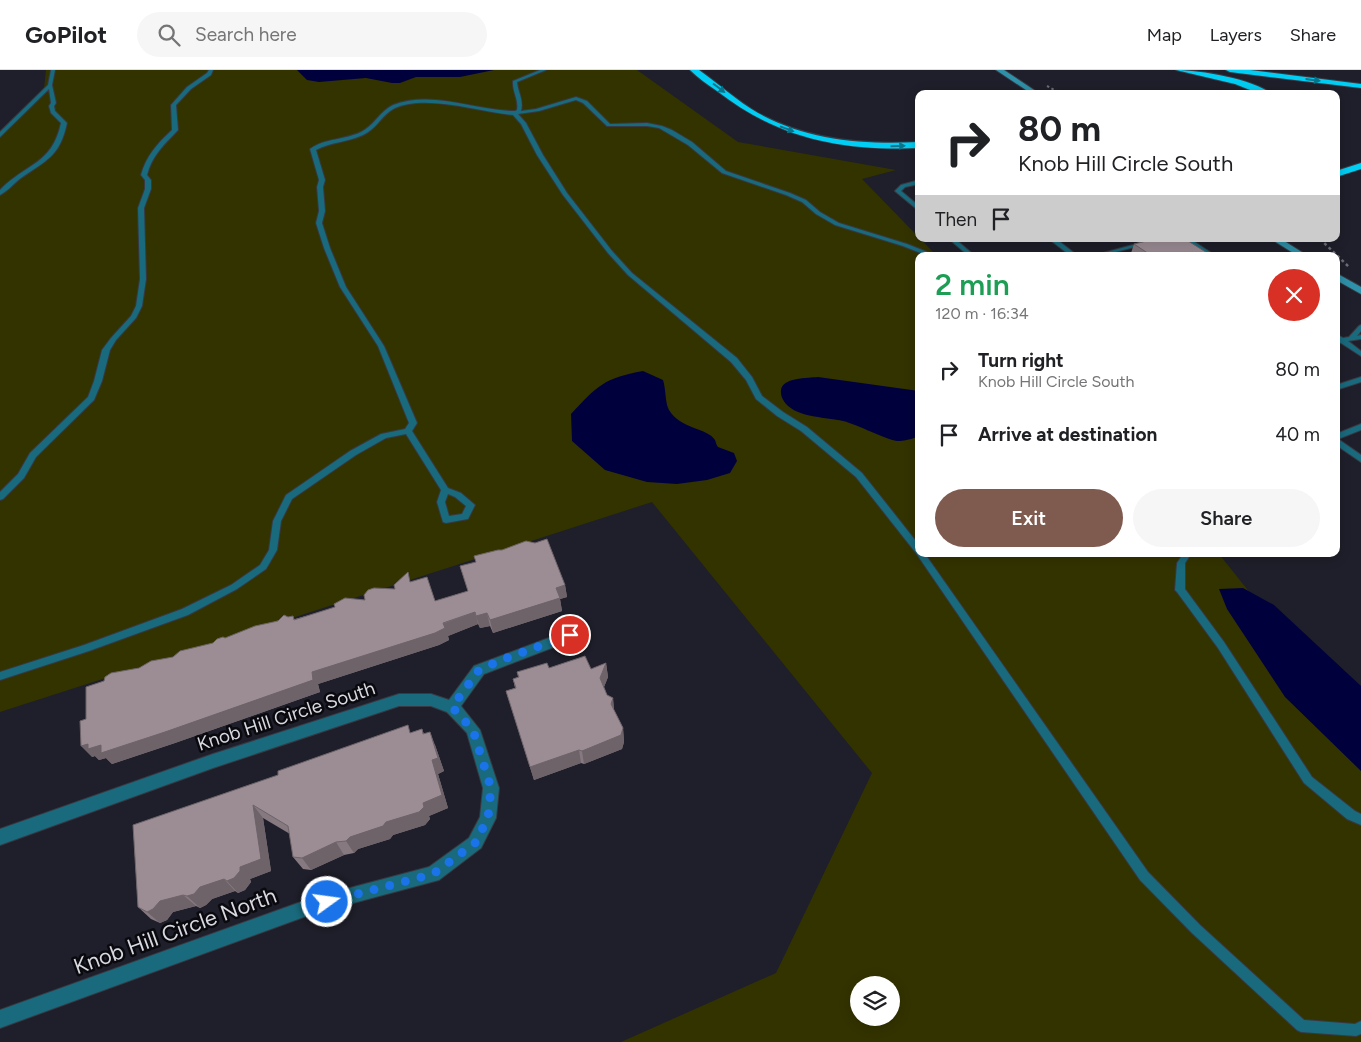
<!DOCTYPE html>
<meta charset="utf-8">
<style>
body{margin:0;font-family:Figtree,sans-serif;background:#f6f6f6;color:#202124;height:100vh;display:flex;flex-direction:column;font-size:19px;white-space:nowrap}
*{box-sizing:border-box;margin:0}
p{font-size:16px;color:#757577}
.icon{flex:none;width:28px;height:28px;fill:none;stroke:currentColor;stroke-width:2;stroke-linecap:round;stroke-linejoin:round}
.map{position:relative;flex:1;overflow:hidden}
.drawer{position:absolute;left:915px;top:182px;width:425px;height:305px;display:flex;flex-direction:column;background:#fff;border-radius:10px;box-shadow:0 2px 12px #0003}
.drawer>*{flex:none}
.top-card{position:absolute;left:915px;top:20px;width:425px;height:152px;border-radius:10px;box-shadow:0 2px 12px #0003;background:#fff;color:#202124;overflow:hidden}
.tools{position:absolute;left:850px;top:906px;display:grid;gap:10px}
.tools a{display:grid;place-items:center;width:50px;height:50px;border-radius:50%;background:#fff;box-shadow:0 2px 12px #0003;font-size:25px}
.pin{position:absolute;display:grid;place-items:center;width:42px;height:42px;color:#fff;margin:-21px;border:2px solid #fff;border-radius:50%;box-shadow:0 1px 5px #0007}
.me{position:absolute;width:55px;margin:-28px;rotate:76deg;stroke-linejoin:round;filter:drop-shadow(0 0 4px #0008)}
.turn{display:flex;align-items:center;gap:18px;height:105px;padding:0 20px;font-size:22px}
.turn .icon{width:65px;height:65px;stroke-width:2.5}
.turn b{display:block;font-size:35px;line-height:42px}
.then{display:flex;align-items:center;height:48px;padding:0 20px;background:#0003;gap:10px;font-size:19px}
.round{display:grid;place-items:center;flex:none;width:52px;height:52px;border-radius:26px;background:#f6f6f6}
.headline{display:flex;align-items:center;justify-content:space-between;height:85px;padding:0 20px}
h1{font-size:30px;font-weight:600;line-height:38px;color:#1e9e55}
.button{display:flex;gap:10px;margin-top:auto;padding:10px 20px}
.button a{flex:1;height:58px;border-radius:30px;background:#7f5a4e;color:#fff;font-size:20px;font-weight:600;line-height:58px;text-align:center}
.button a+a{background:#f6f6f6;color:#202124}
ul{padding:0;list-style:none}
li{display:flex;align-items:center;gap:15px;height:65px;padding:0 20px}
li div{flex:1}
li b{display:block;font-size:19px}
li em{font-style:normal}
header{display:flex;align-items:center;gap:30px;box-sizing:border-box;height:70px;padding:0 25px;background:#fff;border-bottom:1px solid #e0e0e0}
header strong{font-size:24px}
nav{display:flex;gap:28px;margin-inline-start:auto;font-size:18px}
.search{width:350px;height:45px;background:#f6f6f6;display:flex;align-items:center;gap:12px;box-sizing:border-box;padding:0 18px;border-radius:28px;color:#757577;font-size:19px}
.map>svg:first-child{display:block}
.green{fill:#330;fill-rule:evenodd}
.water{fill:#00003d}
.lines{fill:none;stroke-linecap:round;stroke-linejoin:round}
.service-casing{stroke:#383943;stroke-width:2}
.minor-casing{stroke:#383943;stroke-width:2}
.secondary-casing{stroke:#383943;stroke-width:2}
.motorway-casing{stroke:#383943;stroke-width:2}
.path-far1{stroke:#6c6d77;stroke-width:2;stroke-dasharray:2.5 2.5;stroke-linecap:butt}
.path{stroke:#6c6d77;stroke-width:2.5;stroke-dasharray:3 3;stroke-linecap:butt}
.service{fill:#196a7d;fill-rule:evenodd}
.minor{fill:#196a7d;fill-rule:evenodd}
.secondary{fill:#2e91a9;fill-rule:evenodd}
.motorway{fill:#00cef4;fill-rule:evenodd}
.wall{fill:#867980}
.shaded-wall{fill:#6d6368}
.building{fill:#9c8d95;stroke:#6d6368}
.oneway{fill:#04758c}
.route{stroke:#1a73e8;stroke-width:9;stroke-dasharray:0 16.2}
.labels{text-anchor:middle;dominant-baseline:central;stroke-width:5;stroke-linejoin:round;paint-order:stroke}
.street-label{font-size:19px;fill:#d7d8e0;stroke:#09090e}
.near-street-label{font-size:22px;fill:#d7d8e0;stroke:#09090e}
</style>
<header>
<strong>GoPilot</strong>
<div class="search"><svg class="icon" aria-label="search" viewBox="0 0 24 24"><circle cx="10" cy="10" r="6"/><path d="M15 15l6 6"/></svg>Search here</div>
<nav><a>Map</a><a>Layers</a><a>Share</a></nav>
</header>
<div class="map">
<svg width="1361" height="972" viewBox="0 0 1361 972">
<rect width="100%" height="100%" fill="#1e1f2a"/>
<path class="green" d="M46,0H637L738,72L896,100L862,109L937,186H919V484H1219L1361,662V972H621L776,903L872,703L652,432L0,642V61L44,19ZM859,915H891V948H859Z"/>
<path class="water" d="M297,0H494L460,7H416L400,13H392L366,8L319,12L307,10Z
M643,301L663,310C666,319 665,333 669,340C680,359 708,358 715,370C716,372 716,375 718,377L734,383L737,391L730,403L707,410L677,414L647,412L605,400L572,371L571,344C597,316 604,308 643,301Z
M818,307L919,321V365C915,369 903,371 897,371C884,369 859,355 843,351C826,347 802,348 788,336C785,333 781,328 781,323C779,307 808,308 818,307Z
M1243,518L1274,535L1361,616V701L1285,627L1227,539L1219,519Z"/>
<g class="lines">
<defs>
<path id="service" d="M51,0H55L52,15L56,33L54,36L55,41L67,53C60,86 47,90 21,108C14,113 8,121 0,125V120C26,93 52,95 61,53L51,43L49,36L51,33L49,19L0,67V62L48,15Z
M209,0H213L211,5L191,19L176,35L178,60C164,75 152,85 147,105L151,110V119L144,138L146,209L142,236L136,248L116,270L110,280L102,311L94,330L36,387L24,408L3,429L0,430V422L18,404L30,383L88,327L94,311L102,280L111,268L131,246L136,236L140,209L138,138L145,119V110L141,105C146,86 158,73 172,60L171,35L187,17L207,3Z
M540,0H546L517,12C518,23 524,30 521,41L536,39L576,27L587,31L610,54L647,53L662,56L672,60L692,72L726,101L790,123L806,130L820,142L839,153L907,174L935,185L936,186H928L903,176L835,155L816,144L802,132L786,125L722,103L688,75L659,58L647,56H607L583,33L576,30L539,41L518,44L526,53L543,85L567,123L612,181L632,203L737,288L752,307L762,326L783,342L807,357L862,403L919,475V484H925L1148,802L1200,855L1304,950L1355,954L1361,951V964L1356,966L1301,962L1297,960L1192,863L1140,810L916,483L856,407L801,361L777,346L756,329L746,310L731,292L628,205L608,183L563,125L537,85L521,54L513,45C480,42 426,24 395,38C382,44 377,59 363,65C348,72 331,72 316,80L325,110L323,117L325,141L322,153L330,178L346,217L384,276L417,353L412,361L448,418L461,423L475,435L468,449L446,453L443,452L437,432L441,420L406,364L386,368L356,385L292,429L281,451L277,480L266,499L237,519L188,545L89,581L0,610V602L84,575L182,539L231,515L260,495L269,480L273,451L286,425L350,381L381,364L405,359L409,353L378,276L340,217L324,178L316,153L319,141L317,117L319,110L310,79C325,68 345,70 361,62C374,56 380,41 393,35C432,20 476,41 515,41L517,40C519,29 512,22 513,11ZM448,424L455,427L466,436L462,444L449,446L445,432Z
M919,110V114L905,117L901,121L919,136V141L895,121L901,115Z
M949,169H955L975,186H969Z
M1049,169H1056L1078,186H1071Z
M1155,169H1164L1101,186H1092Z
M1183,169H1190L1216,186H1209Z
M1361,255V261L1357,266L1361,265V269L1348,271L1361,281V286L1341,273L1336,272V264L1343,268L1349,267L1359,256Z
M1361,307V312L1336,320V315Z
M1361,354V360L1338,369L1361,385V392L1336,375V364Z
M1183,484H1191L1185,493V519L1224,572L1312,707L1355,741L1361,744V755L1347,749L1304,713L1218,578L1177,522L1175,520L1177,493Z"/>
<path id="minor" d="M570,560L575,561L577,565L575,569L484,604L461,636L480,660L499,718L496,748L481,778L439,810L312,844L0,958V940L312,828L429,797L469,768L480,747L483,718L467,663L447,642L431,636H399L213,698L0,775V759L213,684L399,624H431L449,630L474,596Z"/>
<path id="secondary" d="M996,0H1004L1040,24H1032Z
M1271,169H1281L1308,186H1298Z
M1336,203L1361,217V224L1336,210Z"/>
<path id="motorway" d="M690,0H699C719,14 737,31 758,43C807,70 864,75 919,72V78C842,81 779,69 717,21C708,15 698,8 690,0Z
M1176,0C1200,0 1253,9 1272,24H1260L1235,14Z
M1226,0H1250L1361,14V18L1230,2Z
M1361,93V99L1336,107V101Z"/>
</defs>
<use href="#service" class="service-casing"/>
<use href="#minor" class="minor-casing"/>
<use href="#secondary" class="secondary-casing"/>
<use href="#motorway" class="motorway-casing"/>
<path class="path-far1" d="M1047,16L1062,24"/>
<path class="path" d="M1320,169L1349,197"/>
<use href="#service" class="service"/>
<use href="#minor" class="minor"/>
<use href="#secondary" class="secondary"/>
<use href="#motorway" class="motorway"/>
</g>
<path class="wall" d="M1134,174L1212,186H1130Z
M460,496L565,515L567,527L560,529L562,541L493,563L490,556L480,558L478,554L448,566L449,570L439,575L318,614L320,622L175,673L112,694L106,688L99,690L95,686L92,687L86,649L104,611L139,598L173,587L288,547L295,549L365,530L395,519L411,512L435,531L468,521Z
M606,593L608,607L604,617L607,625L613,628L614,640L623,658L624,672L622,679L584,694L581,693L534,710L506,621L515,618L513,609L518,607L517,602L549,598L591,599Z
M422,659L424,664L435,675L444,701L438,704L448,738L429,746L430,749L425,755L393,765L390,769L358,779L354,783L344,785L311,800L303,799L293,787L290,764L263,748L271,801L250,809L251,812L245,820L238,823L235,821L212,829L206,835L200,838L196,836L173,842L167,850L160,853L151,849L138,837L133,755Z"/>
<path class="shaded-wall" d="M565,515L567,527L560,529L562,541L493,563L490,550L556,518Z
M475,542L478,554L448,566L449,570L439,575L318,614L320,622L175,673L112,694L106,688L99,690L95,686L92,687L81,676L88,674L101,675L312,602Z
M487,543L490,556L480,558L476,546Z
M606,593L608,607L602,622L600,608Z
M613,628L614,642L611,634Z
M623,658L624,672L622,679L584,694L582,681Z
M430,662L435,675L444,701L438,704L448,738L429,746L430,749L425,755L393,765L390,769L358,779L354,783L346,771L350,767L386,752L423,733L432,690Z
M579,680L581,693L534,710L530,697Z
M253,735L263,748L271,801L250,809L251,812L245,820L238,823L227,811L240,797Z
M336,772L344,785L311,800L302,788Z
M224,809L235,821L212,829L206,835L200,838L187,826L200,817Z
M183,825L196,836L173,842L167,850L160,853L147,842L160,831Z"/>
<path class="building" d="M1155,169H1185L1212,186H1152L1134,174Z
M547,469L565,515L556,518L560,528L490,550L487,543L476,546L475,542L443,553L445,558L435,563L312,602L313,610L165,662L101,683V675L88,679V674L81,676L80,651L86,649V617L104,611L105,607L111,603L139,598L151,591L173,587L180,581L213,573L217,569L223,567L225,568L255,556L278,551L284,545L288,547L293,546L294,550L335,537L334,534L345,528L365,530L364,525L368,520L374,518L395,519L394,515L408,502L410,512L427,507L435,531L468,521L460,496L476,492L474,486L498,480H502L526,471L535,473Z
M585,586L591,599L606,593L600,608L607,625L613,628L611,634L623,658L621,665L582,681L579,680L530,697L506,621L516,618L513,609L519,607L517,602L547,593L549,598Z
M408,655L410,663L422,659L423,664L430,662L438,688L432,690L442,725L423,733L424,737L419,742L386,752L383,756L350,767L346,771L336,772L302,788L293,787L288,756L253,735L261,789L240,797V801L234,808L227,811L224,809L200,817L194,824L187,826L183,825L160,831L153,839L147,842L138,837L133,755L278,705V701Z"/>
<defs><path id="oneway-solid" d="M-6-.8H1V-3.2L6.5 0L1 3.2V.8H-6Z" transform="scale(1.25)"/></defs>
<g class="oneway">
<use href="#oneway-solid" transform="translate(1313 10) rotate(7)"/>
<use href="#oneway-solid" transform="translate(719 18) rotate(37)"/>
<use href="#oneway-solid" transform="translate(787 59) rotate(20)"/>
<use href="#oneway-solid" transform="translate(898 76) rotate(-1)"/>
</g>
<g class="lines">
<path class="route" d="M327,832L433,804L475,773L488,748L491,718L473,660L452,637L479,600L504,589L570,565"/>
</g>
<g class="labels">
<g class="street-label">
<text transform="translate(286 646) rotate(-18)">Knob Hill Circle South</text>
</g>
<g class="near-street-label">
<text transform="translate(175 861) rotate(-20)">Knob Hill Circle North</text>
</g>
</g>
</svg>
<div class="tools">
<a><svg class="icon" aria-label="layers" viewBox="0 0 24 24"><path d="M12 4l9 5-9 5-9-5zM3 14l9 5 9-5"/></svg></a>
</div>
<div class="pin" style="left:570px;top:565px;background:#d93025"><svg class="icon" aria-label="arrive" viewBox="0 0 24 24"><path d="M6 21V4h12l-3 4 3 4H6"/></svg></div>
<svg class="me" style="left:327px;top:832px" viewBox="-20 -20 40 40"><circle r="17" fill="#1a73e8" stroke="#fff" stroke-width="3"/><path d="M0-11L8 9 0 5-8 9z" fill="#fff"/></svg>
<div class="top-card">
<div class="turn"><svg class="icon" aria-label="right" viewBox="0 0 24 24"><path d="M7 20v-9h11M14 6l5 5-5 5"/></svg><div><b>80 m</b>Knob Hill Circle South</div></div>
<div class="then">Then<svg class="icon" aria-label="arrive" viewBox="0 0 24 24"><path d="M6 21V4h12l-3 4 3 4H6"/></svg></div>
</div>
<section class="drawer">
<div class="headline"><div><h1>2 min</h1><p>120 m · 16:34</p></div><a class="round" style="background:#d93025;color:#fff"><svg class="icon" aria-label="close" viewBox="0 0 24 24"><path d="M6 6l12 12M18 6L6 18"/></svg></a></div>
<ul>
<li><svg class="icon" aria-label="right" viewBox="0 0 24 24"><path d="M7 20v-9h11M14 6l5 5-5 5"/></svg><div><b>Turn right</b><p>Knob Hill Circle South</p></div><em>80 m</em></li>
<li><svg class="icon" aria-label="arrive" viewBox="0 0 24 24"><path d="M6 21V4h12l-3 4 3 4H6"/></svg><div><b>Arrive at destination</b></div><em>40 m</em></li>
</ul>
<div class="button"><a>Exit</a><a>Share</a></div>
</section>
</div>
